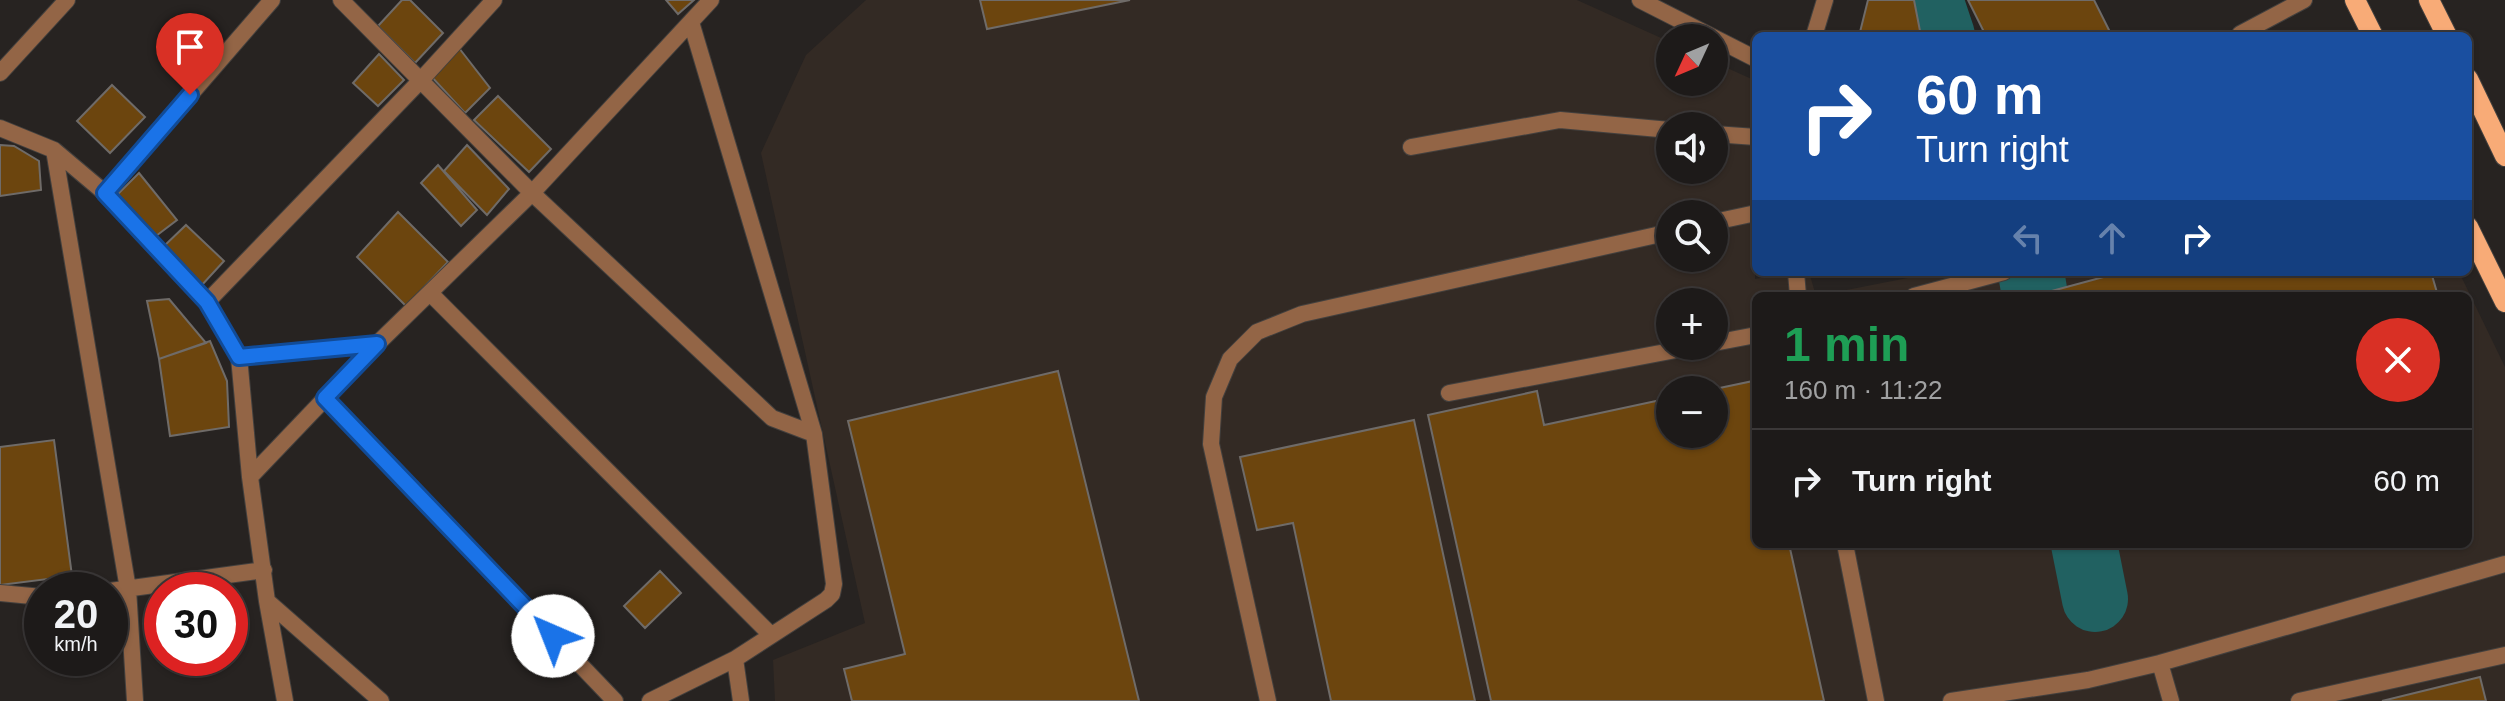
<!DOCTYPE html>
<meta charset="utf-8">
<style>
body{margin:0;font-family:Arial,sans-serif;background:#2a2726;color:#f1f3f6;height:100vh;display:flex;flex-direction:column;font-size:30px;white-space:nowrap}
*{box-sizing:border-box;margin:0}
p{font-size:26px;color:#a0a1a2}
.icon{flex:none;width:44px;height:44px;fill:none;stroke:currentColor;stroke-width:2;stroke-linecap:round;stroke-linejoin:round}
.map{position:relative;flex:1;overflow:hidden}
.drawer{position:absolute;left:1752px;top:292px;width:720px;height:256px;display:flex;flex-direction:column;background:#1d1a19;border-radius:12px;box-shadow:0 2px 6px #0004,0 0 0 2px #3b3838}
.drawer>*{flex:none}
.hud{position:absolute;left:1752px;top:32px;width:720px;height:244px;border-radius:12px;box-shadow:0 2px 6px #0004,0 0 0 2px #3b3838;background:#1a4fa0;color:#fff;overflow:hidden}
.needle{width:52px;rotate:226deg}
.tools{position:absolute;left:1656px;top:24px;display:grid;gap:16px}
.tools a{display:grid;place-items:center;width:72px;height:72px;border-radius:50%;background:#1d1a19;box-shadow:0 2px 6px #0004,0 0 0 2px #3b3838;font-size:40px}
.speed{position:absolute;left:24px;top:572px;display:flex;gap:16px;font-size:40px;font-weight:700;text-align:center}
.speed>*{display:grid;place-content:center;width:104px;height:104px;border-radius:50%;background:#1d1a19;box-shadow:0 2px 6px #0004,0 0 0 2px #3b3838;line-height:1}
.speed small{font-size:20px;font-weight:400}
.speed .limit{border:12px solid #d22;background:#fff;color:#111}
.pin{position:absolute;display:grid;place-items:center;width:68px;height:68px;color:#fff;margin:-82px -34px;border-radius:50% 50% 50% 0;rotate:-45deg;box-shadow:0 0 8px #0007}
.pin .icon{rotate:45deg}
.me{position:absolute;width:88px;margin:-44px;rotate:316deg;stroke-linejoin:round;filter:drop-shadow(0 0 6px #0008)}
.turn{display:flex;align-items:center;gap:28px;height:168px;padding:0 32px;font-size:36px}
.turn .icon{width:104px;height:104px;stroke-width:2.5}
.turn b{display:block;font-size:56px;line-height:68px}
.lanes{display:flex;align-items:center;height:76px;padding:0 32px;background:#0003;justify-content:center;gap:40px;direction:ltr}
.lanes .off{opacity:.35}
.round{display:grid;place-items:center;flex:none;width:84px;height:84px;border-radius:42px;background:#2a2726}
.headline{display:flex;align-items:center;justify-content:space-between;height:136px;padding:0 32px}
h1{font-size:48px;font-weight:700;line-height:60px;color:#1e9e55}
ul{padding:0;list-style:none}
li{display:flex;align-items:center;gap:24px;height:104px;padding:0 32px;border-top:2px solid #3b3838}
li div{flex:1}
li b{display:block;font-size:30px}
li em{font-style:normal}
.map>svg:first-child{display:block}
.built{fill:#332a24;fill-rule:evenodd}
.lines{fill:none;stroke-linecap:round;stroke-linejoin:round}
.river{stroke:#216161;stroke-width:66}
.building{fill:#6c450e;stroke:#6f6b68;stroke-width:2}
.service-casing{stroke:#43403e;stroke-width:18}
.minor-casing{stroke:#43403e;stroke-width:18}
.primary-casing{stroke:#43403e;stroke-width:22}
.service{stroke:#936546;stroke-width:16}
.minor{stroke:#936546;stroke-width:16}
.primary{stroke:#f8ab77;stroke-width:20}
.route-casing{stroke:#114b97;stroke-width:20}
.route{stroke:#1a73e8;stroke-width:14}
</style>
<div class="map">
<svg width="2505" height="701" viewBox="0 0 2505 701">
<rect width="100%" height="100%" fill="#272321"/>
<path class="built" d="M866,0H1577L1670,42V82H1714V62L1756,81L1755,279L1790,272H1809L1816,296L1938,272H2459L2505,367V701H775L773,660L865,623L761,153L806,55ZM1670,126H1714V170H1670ZM1670,214H1714V258H1670ZM1756,296H2468V544H1756ZM1670,302H1714V346H1670ZM1670,390H1714V434H1670Z"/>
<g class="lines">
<path class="river" d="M1930,0L1942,36
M2031,272L2035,296
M2084,544L2095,599"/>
</g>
<path class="building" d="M402,0H410L443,33L415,63L378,26Z
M666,0H694L678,14Z
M980,0H1130L987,29Z
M1868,0H1914L1921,36H1859Z
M1968,0H2094L2112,36H1986Z
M459,48L490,88L465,113L430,75Z
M379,54L404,80L378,106L353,83Z
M112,85L145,117L110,153L77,121Z
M498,96L551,149L529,172L474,120Z
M0,145L14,146L39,161L41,190L0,196Z
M467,145L509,189L487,215L444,171Z
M438,165L477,210L461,226L421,183Z
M139,173L177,220L156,236L116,196Z
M398,212L448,262L406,306L357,257Z
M186,225L224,261L201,286L162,248Z
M2122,272H2431L2438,296H2049L2048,292Z
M169,299L206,343L159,359L147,301Z
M210,341L227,381L229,427L170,436L159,359Z
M1058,371L1139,701H852L844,669L905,654L848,421Z
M1753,381L1756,392V544H1789L1824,701H1491L1428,415L1537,391L1544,425L1670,398V434H1714V390H1710Z
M1414,420L1475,701H1331L1293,523L1257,530L1240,457Z
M54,440L72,576L0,585V447Z
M660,571L681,593L645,628L624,606Z
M2480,677L2486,701H2382Z"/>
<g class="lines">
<defs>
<path id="service" d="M2240,34L2304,0
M1714,134L1756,137
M1411,147L1560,120L1670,130
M1714,222L1756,213
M1796,272L1798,296
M1914,296L2004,272
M1714,343L1756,335
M1449,393L1697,346
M1845,544L1876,701
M2160,663L2171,701
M1268,701L1211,444L1214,397L1230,359L1257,332L1302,314L1670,232
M1951,701L2088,680L2160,663L2505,564
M2299,701L2505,655"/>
<path id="minor" d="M341,0L532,193L772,418L814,434
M1640,0L1756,59
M1814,36L1825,0
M0,73L67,0
M0,128L54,150L105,193L207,302L239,357L250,477L267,601L285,701
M54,150L128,589L135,701
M105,193L272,0
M431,294L771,635
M207,302L421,80L494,0
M239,357L377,344
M325,398L615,701
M250,477L377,344L532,193L711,0
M110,591L264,570
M0,593L42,597
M267,601L381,701
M735,659L741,701
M650,701L735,659L826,600L832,594L834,584L814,434L691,22"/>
<path id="primary" d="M2355,0L2373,36
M2429,0L2447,36
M2468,79L2505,156
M2468,227L2505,302"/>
</defs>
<use href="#service" class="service-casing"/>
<use href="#minor" class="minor-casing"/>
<use href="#primary" class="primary-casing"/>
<use href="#service" class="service"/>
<use href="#minor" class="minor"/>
<use href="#primary" class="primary"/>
</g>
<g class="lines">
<defs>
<path id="route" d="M190,95L105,193L207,302L239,357L377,344L325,398L553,636"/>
</defs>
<use href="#route" class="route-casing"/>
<use href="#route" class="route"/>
</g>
</svg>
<div class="tools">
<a><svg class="needle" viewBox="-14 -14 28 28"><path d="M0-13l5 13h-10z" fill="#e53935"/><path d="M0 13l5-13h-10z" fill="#a0a1a2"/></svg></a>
<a><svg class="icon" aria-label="sound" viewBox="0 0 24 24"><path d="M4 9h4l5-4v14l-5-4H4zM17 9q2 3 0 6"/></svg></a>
<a><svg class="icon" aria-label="search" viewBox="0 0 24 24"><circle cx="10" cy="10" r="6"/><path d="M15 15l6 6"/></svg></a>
<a>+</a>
<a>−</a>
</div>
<div class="speed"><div>20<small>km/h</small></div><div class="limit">30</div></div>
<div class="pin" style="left:190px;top:95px;background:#d93025"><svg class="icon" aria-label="arrive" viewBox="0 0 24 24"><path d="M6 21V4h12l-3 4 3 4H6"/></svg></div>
<svg class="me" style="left:553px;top:636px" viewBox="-20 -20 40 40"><circle r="19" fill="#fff"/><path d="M0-13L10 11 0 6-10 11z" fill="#1a73e8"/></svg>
<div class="hud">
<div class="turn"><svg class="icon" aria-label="right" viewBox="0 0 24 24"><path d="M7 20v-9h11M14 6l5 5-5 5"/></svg><div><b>60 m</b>Turn right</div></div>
<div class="lanes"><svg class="icon off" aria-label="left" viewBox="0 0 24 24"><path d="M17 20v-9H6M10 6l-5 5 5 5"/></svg><svg class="icon off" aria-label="ahead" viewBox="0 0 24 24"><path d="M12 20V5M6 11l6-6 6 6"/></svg><svg class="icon" aria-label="right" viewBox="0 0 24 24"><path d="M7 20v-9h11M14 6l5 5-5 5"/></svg></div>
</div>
<section class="drawer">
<div class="headline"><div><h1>1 min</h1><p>160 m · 11:22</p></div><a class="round" style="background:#d93025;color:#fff"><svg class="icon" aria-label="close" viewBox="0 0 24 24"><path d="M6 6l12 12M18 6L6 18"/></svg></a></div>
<ul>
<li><svg class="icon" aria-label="right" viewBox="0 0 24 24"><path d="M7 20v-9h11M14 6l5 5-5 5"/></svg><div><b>Turn right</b></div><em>60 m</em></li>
</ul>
</section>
</div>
